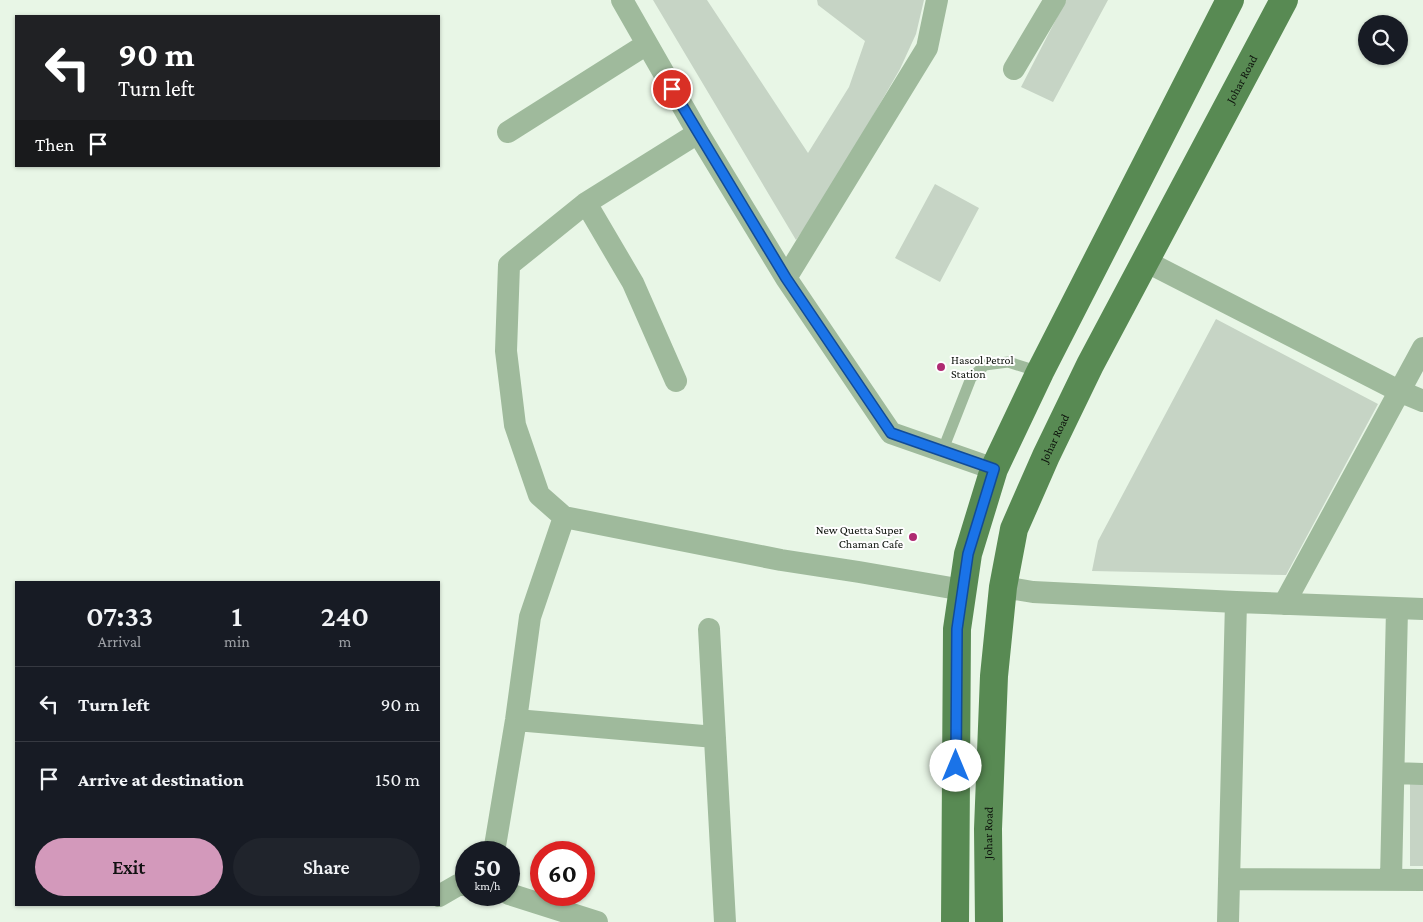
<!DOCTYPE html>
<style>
body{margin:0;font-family:"Crimson Pro",serif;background:#20242c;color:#f1f3f6;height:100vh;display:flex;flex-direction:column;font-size:19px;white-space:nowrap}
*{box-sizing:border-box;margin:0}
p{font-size:16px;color:#9ea1a6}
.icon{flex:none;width:28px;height:28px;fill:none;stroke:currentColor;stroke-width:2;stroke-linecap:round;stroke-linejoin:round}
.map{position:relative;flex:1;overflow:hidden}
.sheet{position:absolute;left:15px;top:581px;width:425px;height:325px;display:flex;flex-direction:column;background:#171b24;border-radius:0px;box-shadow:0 1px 4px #0004}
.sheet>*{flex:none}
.hud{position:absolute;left:15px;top:15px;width:425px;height:152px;border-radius:0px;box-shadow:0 1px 4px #0004;background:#202124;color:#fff;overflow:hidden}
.tools{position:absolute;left:1358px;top:15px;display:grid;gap:10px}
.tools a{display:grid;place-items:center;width:50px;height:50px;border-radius:50%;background:#171b24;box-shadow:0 1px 4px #0004;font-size:25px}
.speed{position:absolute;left:455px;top:841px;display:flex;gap:10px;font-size:25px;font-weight:700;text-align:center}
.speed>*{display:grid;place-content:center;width:65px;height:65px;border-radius:50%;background:#171b24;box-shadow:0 1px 4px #0004;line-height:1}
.speed small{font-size:12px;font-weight:400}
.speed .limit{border:8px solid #d22;background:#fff;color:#111}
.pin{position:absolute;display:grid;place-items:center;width:42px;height:42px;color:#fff;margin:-21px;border:2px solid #fff;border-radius:50%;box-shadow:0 1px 5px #0007}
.me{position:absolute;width:55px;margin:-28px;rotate:0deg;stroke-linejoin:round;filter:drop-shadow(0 0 4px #0008)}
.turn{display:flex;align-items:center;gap:18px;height:105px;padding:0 20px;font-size:22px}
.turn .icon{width:65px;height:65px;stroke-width:2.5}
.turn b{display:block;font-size:35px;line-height:42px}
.then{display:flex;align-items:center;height:48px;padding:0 20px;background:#0003;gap:10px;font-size:19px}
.eta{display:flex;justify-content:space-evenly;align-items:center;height:85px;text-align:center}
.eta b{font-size:30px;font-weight:600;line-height:35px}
.cta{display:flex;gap:10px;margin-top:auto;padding:10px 20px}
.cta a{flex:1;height:58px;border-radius:30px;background:#d399bb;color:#111;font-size:20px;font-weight:600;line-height:58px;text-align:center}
.cta a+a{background:#20242c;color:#f1f3f6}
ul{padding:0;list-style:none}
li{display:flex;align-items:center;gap:15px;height:75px;padding:0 20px;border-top:1px solid #363941}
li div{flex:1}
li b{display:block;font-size:19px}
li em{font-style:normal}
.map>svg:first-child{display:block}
.building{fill:#c6d4c5}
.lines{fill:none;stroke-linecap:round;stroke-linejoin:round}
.service{stroke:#9fba9c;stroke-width:11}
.minor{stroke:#9fba9c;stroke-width:22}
.primary{stroke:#588a53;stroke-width:28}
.route-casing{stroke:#114b97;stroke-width:12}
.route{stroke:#1a73e8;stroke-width:9}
.poi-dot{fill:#af2a72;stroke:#fefefe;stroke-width:2}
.labels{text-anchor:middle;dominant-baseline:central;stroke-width:4;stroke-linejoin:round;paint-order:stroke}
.street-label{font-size:12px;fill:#0d120c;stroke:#fefefe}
.poi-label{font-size:12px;fill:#0d120c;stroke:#fefefe;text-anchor:start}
</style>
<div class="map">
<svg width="1423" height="922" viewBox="0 0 1423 922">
<rect width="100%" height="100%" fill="#e8f6e6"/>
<path class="building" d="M653,0H707L808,153L849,87L865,41L818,5L817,0H924L916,34L900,69L825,199L796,240Z
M1066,0H1108L1053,102L1021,87Z
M935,184L979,208L940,282L895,258Z
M1216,319L1378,404L1286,575L1092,571L1098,541Z
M1410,782L1423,783V866H1410Z"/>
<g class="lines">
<path class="service" d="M942,452L971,378L985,365L1008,362L1040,372"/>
<path class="minor" d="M622,0L698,133L786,278L891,433L994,469
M1014,69L1055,0
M508,132L647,44
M698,133L586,203L509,265L506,351L515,425L539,495L564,517L781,560L859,572L963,590
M586,203L633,283L676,381
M1145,261L1399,391L1423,401
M786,278L927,48L937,0
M1003,587L1033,592L1236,602L1423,609
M1284,604L1423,348
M709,629L725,922
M516,720L715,737
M1394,773L1423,774
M494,852L516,720L530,617L564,517
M1229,879L1423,880
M1391,879L1397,609
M509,894L597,922
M439,896L458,885H466
M1228,922L1236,602"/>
<g class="primary">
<path d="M955,922L957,629L968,554L994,469L1040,372L1230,0"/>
<path id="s1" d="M989,922L988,829L994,676L1003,587L1014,529L1046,456L1090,365L1284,0"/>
</g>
</g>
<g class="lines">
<defs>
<path id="route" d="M672,89L786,278L891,433L994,469L968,554L957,629L956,766"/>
</defs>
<use href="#route" class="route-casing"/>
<use href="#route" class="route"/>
</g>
<g class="poi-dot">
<circle cx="941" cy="367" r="5"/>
<circle cx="913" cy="537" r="5"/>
</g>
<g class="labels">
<g class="street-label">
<text stroke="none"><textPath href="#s1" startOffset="899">Johar Road</textPath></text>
<text stroke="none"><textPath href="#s1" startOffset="494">Johar Road</textPath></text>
<text stroke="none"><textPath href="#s1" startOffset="89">Johar Road</textPath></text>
</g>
<g class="poi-label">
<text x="951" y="360">Hascol Petrol<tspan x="951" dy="14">Station</tspan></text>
<text x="903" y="530" text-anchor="end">New Quetta Super<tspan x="903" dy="14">Chaman Cafe</tspan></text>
</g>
</g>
</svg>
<div class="tools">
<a><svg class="icon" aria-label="search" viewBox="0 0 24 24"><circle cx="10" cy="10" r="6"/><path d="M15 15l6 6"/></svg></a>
</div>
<div class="speed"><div>50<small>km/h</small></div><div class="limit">60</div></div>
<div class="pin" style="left:672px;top:89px;background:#d93025"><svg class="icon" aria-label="arrive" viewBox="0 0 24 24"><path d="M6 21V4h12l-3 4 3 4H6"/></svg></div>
<svg class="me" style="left:956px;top:766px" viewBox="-20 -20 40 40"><circle r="19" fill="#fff"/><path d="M0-13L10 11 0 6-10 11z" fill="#1a73e8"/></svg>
<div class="hud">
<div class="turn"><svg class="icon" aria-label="left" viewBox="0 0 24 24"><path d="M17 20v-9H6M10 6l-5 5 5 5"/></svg><div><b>90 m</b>Turn left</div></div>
<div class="then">Then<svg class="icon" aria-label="arrive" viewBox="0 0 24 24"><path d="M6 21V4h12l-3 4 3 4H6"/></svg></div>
</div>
<section class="sheet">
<div class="eta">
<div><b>07:33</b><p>Arrival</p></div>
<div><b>1</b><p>min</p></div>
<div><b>240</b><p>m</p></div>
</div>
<ul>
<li><svg class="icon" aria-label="left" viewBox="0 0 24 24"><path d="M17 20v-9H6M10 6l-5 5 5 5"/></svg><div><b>Turn left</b></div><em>90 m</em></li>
<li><svg class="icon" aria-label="arrive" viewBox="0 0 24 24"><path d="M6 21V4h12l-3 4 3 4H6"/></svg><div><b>Arrive at destination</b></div><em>150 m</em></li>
</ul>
<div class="cta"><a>Exit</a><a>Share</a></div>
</section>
</div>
